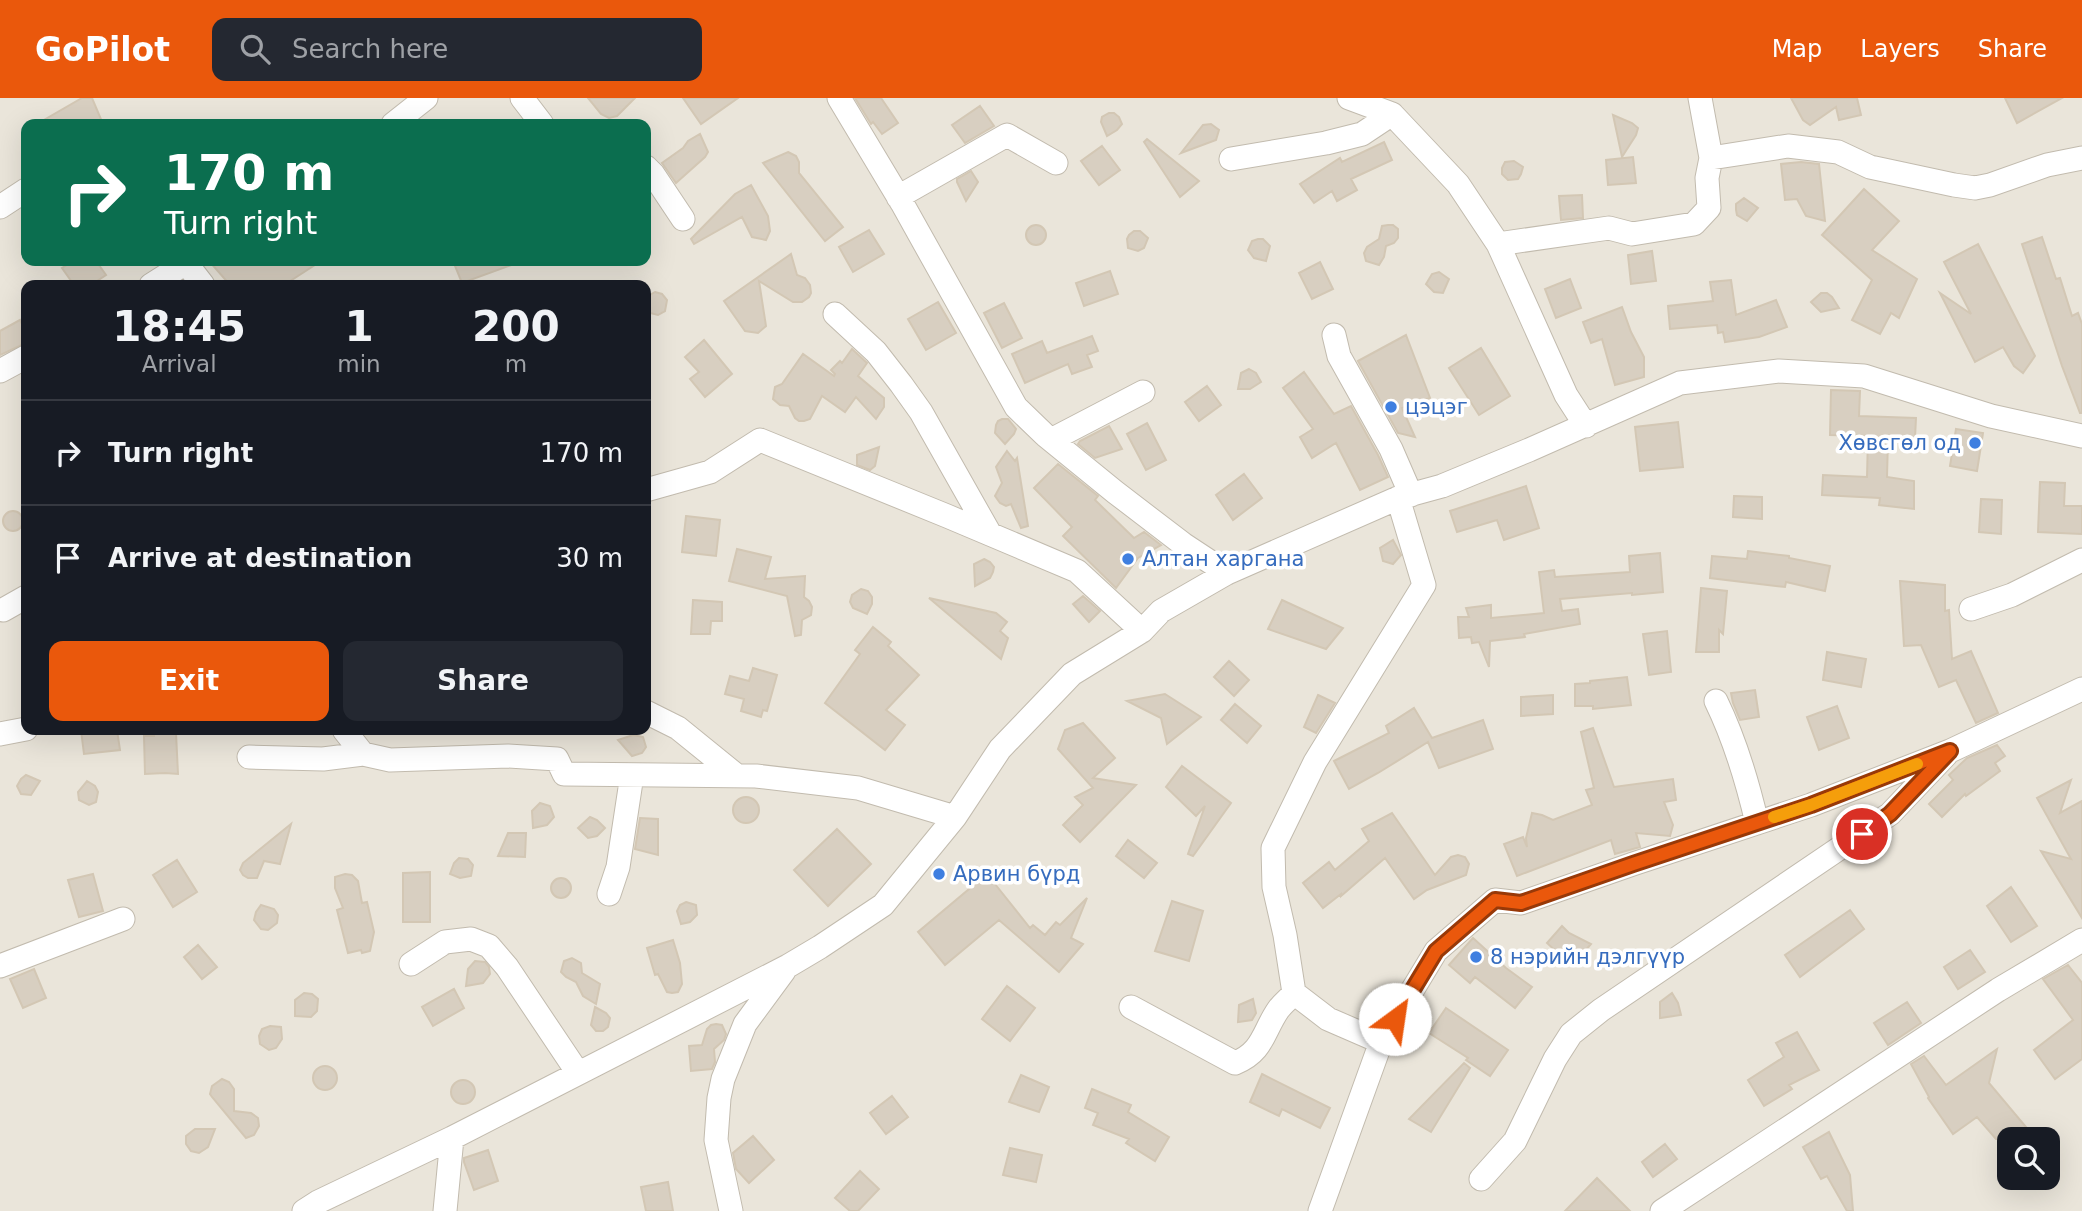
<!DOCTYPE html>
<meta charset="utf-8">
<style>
body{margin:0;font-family:"DejaVu Sans",sans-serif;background:#242831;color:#f1f3f6;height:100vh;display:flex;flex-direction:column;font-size:26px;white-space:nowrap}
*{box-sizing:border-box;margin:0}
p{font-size:23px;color:#9ea1a6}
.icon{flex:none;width:38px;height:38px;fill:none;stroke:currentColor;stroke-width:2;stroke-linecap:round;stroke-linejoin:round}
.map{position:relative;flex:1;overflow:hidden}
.side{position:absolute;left:21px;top:182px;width:630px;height:455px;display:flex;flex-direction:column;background:#171b24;border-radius:14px;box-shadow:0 7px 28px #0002}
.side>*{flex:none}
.top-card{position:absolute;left:21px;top:21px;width:630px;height:147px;border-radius:14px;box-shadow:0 7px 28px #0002;background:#0b6e4f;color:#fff;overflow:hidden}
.fabs{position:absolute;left:1997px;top:1029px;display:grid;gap:14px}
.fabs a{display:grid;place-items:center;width:63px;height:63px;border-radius:14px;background:#171b24;box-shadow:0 7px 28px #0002;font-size:35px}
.pin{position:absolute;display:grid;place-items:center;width:60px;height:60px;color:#fff;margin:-30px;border:4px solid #fff;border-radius:50%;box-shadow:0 2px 7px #0007}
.me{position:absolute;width:77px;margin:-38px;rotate:31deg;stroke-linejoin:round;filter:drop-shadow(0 0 5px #0008)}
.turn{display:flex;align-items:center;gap:24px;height:147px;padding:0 28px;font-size:32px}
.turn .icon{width:91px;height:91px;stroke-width:2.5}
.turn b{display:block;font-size:49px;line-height:60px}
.eta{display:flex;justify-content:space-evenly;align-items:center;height:119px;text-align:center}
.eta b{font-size:42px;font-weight:700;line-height:49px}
.primary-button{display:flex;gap:14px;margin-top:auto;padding:14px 28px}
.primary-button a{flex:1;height:80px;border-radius:14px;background:#ea580c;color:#fff;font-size:28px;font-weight:700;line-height:80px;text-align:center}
.primary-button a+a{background:#242831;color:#f1f3f6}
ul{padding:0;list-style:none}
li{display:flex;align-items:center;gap:21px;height:105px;padding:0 28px;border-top:2px solid #363941}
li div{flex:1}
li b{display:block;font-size:26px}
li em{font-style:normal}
header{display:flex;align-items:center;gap:42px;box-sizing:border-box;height:98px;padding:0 35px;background:#ea580c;color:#fff}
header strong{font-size:33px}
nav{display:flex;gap:38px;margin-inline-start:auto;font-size:24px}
.search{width:490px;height:63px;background:#242831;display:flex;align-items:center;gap:18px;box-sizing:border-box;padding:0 24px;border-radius:14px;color:#9ea1a6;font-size:26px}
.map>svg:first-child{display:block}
.residential{fill:#eae5da;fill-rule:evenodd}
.building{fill:#d8cfc1;stroke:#d3c7b4;stroke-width:2}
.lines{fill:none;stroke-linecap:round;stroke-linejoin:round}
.minor-casing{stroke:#c2bbae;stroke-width:25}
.minor{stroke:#fff;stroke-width:23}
.route-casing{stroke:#983908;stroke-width:18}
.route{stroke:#ea580c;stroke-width:12}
.slow{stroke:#f59e0b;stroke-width:12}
.shop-dot{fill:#3f7fe0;stroke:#fff;stroke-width:2.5}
.labels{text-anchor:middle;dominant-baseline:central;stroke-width:7;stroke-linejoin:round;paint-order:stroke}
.shop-label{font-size:21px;fill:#366cbe;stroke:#fff;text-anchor:start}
</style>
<header>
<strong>GoPilot</strong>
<div class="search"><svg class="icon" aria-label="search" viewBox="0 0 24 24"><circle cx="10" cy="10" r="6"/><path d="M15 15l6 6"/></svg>Search here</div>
<nav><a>Map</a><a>Layers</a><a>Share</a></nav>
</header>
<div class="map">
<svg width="2082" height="1113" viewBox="0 0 2082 1113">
<rect width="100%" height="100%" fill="#f6f3ec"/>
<path class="residential" d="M0,0H2082V1113H0ZM26,26H646V163H26ZM26,187H646V632H26ZM2009,1041H2048V1080H2009Z"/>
<path class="building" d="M82,0H92L103,26H37Z
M588,0H635L617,18L609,20L601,16Z
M683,0H738L701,26Z
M855,0H881L898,25L882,36L873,24L871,26Z
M1791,0H1857L1861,17L1839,22L1836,9L1810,27L1803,22Z
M2005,0H2062L2017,25Z
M980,8L994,28L965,45L952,27Z
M1109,15H1114L1119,19L1122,26L1117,32L1107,38L1101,24L1102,19Z
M1613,17L1632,25L1638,30L1636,37L1622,59Z
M1211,26L1219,32L1216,42L1181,55L1203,27Z
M700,36L708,54L705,59L676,85L662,65L683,50L688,43Z
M1147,41L1199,83L1180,99L1144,44Z
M1384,44L1392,62L1351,81L1357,92L1337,103L1332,93L1314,105L1300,86L1340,60L1342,64Z
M1102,48L1120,72L1099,87L1081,63Z
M788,54L796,58L799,64V75L843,129L825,143L763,65Z
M1633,59L1636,85L1608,87L1606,62Z
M1514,63L1523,69L1521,76L1518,81L1508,82L1502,76V70L1505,64Z
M1801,64L1819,66L1825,123L1806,118L1797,101L1785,102L1781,66Z
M971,73L978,84L966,103L957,84V81Z
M751,87L768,118L770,133L766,142L752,139L742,119L694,146L691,141L735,96Z
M1864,91L1899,123L1872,152L1917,181L1899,220L1891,215L1880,236L1852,222L1872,182L1822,137Z
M1582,97L1583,120L1561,122L1559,98Z
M1744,100L1758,110L1747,123L1737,117L1736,112V106Z
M1026 137a10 10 0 1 1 20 0a10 10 0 1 1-20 0Z
M1388,127H1393L1398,131V140L1394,145L1386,148L1384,159L1379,167L1366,163L1364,155L1367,149L1379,141L1382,128Z
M869,132L884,156L853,174L839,149Z
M1134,133H1140L1148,140L1144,150L1138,153L1128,150L1127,141L1129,137Z
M2042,139L2056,181L2060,180L2072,218L2078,215L2082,226V315H2080L2062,268L2022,146Z
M1258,141H1263L1270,148L1266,163L1254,160L1248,152L1252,143Z
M1978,146L2035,258L2023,275L2014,268L2003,249L1975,264L1940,195L1971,216L1944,164Z
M1652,153L1656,183L1631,186L1628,157Z
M791,156L797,177L805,180L810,187L811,195L809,199L802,204H793L759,183L766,228L758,235L745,233L724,203Z
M73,163H96L106,177L91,187H74L62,170Z
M209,163H321L284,187H230Z
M453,163H517V165L462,185Z
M1320,164L1333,191L1312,201L1299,175Z
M1110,173L1118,196L1084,208L1076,185Z
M1439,174L1449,181L1443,195L1434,194L1426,186L1432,176Z
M1570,181L1581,210L1556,220L1545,191Z
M1731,182L1736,217L1776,202L1787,229L1759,239L1725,244L1723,234L1718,235L1717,227L1670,231L1668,208L1713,203L1710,184Z
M655,194L662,196L667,202L665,213L658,217L646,214V199Z
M1821,195H1827L1832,199L1839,210L1821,214L1811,204Z
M938,204L956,235L926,252L908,221Z
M1004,205L1022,240L1002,250L984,215Z
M1622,209L1631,234L1644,259V279L1615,287L1602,241L1591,245L1583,224Z
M20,222L26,234V245L0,257V233Z
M1406,237L1430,300L1402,310L1415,339L1398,335L1358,263Z
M1092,238L1098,253L1087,257L1092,269L1072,276L1068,266L1025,285L1012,256L1042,243L1047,255Z
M704,242L732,276L705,299L690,281L699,274L685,259Z
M1481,250L1510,298L1479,317L1449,270Z
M852,251L867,265L858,278L884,300V309L876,321L856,299L845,314L822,298L810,321L804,323H799L795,320L789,308L780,307L773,301L775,289L782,286L803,256L834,278L835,276L831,272L840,263L842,265Z
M1249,271L1256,275L1261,284L1250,291H1238L1241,275Z
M1304,274L1334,316L1351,308L1378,357L1388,379L1360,392L1336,345L1312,360L1300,339L1313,331L1283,290Z
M1207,288L1221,307L1199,323L1185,304Z
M1831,292L1860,293L1859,318L1916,320L1915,340H1888L1887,379L1914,383V411L1879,407L1880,400L1822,397L1823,377L1867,379L1868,338L1830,337Z
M1002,321H1008L1016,331L1014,336L1005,346L995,335L996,327L998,323Z
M1678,324L1683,369L1640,373L1635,329Z
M1147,325L1166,362L1146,372L1127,336Z
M1109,328L1122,351L1095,360L1078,346L1080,343Z
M1956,331L1983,335L1977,373L1950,368Z
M879,349L875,368L870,372L857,367V357Z
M1007,353L1015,363L1017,360L1028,428L1021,430L1011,406L1006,408L1000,405L995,398L1002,385L996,369Z
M1058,366L1098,398L1095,402L1134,440L1144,434L1161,447L1138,460L1116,490L1063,438L1072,429L1034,390Z
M1244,376L1262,400L1233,422L1216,397Z
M2040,384L2065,385L2064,408H2082V436L2038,434Z
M1526,388L1539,430L1504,442L1497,422L1457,434L1450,413Z
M1734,398L1762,399V421L1733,419Z
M1981,401L2002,402L2001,436L1979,434Z
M3 423a10 10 0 1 1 20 0a10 10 0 1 1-20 0Z
M686,418L720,422L716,458L682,454Z
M1393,442L1401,457L1393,466L1383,463L1380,450Z
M737,451L771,459L765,481L805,478L804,499L809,503L812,509L811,517L802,522L801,537L795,538L787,498L729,483Z
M1748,453L1789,458V460L1830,468L1825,493L1786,484L1785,489L1710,480L1712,458L1747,461Z
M1660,455L1663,494L1632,497V495L1560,501L1562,513L1578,511L1580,526L1524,536L1525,539L1490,543L1489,569L1479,544L1472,545L1471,539L1459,540L1458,519H1469L1466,510L1491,507V520L1544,515L1539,474L1554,472L1555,479L1630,474L1629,458Z
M984,461L990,464L994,469L993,474L990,480L975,488L974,466Z
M1900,483L1945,487V513L1949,512L1952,561L1971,553L1998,615L1976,625L1956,582L1939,589L1921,547L1904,548Z
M1701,490L1727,493L1723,536L1719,532V554H1696Z
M861,491L868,493L872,499V506L867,516L853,510L850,504L852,497Z
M1083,498L1100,513L1089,524L1073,506Z
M929,500L996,515L1007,524L1000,533L1008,540L1001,561Z
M693,502L722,504V523H711L710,536H691Z
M1282,502L1343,530L1326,551L1268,531Z
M873,529L891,544L888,548L919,577L886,612L905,627L885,652L825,605L860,556L855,552Z
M1667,533L1671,574L1649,577L1643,536Z
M1827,554L1866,561L1861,589L1823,582Z
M1229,563L1249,582L1234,598L1214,579Z
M753,570L777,577L767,613L763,612L761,619L741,613L744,601L725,596L730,578L749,583Z
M1627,579L1631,607L1593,611V608H1575V586L1590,585V583Z
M1755,592L1759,619L1740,622L1733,605L1731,595Z
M1165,596L1201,619L1167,646L1161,620L1127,603Z
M1318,597L1335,605L1316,635L1304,629Z
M1553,597V616L1521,618V599Z
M1235,606L1261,628L1247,645L1221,622Z
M1837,608L1849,640L1819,652L1807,619Z
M1414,610L1432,640L1483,622L1493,651L1439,670L1428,644L1378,675L1349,691L1334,663L1389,635L1386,628Z
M1083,625L1115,660L1093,680L1136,687L1080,744L1063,727L1083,707L1075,699L1093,690L1058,651L1065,632Z
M1593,630L1614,689L1673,681L1676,702L1664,704L1673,727L1670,738L1636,735L1640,749L1615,756L1611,742L1517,778L1504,746L1523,739L1527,749L1526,740L1532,715L1542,717L1553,722L1592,707L1586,692L1594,690L1581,634Z
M81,632H117L120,652L84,656Z
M176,635L178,676L165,675L145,676L144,638H154V636Z
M633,637L643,639L646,649L642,655L632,658L618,642Z
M1997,647L2005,658L1995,665L2000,673L1966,698L1965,696L1942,719L1929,706L1953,682L1949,677L1967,660Z
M1182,668L1231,705L1193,758L1188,756L1205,708L1196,718L1166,689Z
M26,677L40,683L31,697L21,696L17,688L21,681Z
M2071,682L2060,715L2082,703V820L2041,753L2071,761L2037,700Z
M87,683L95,688L98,694L96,704L89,707L79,702L78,694Z
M733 712a13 13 0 1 1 26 0a13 13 0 1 1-26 0Z
M540,705L550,708L554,719L547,727L533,730L532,713Z
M1392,715L1435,777L1451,759L1458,757L1465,759L1469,766L1466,777L1427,792L1414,801L1385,760L1341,798V796L1323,810L1303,785L1329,764L1335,772L1369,743L1362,731Z
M590,719L597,722L605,730L597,738L588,740L578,730Z
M640,720L658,721V757L635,751Z
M291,726L280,766L264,763L257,780H248L243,777L240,772L243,765Z
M837,731L871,766L828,808L794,772Z
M508,735H526L525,759L498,758Z
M1128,742L1157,765L1144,780L1116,758Z
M459,760L468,761L473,767L471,778L460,780L450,776L454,765Z
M177,762L197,794L173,809L153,777Z
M430,774V824H403V775Z
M93,776L103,813L79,819L68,782Z
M345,776L352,777L358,783L362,805L367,804L374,834L370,853L362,855L361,852L348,855L337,812L343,810L335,790V779Z
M987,776L1030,830L1033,827L1045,837L1056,824L1060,827L1087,800L1071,840L1083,846L1059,874L999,822L945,867L918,834Z
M551 790a10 10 0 1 1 20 0a10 10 0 1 1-20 0Z
M2011,789L2037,828L2011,844L1987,808Z
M1172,803L1203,813L1189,863L1155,853Z
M686,804L696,807L697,817L690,824L681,826L677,813L680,807Z
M261,807L274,811L278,817L277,825L268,832L261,831L254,822L256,814Z
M1850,812L1864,831L1800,879L1785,857Z
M1562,828L1569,835L1591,846L1572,868L1547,845Z
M1473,840L1506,870L1532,889L1515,910L1475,879L1470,885L1449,867Z
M673,842L680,865L682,886L678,894L672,895L667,894L658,876L655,877L647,850Z
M198,847L217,869L202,881L184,859Z
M1970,852L1985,874L1958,891L1944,869Z
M572,860L581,865L582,875L600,886L596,906L583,898L576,884L566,879L561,874L564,863Z
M475,863L485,864L489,869L490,876L483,885L466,888L468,871Z
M2068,867L2082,885V961L2055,981L2034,952L2073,922L2043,881Z
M34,871L46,900L23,910L10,881Z
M1007,888L1035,910L1010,943L982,921Z
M454,891L464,910L433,928L422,909Z
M304,895L312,896L318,901L317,913L311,919L295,918V902Z
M1672,895L1678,905L1681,917L1660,920V904Z
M1253,901L1256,915L1252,922L1238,924L1239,907Z
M1907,904L1921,925L1888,947L1874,925Z
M595,909L606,915L610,920L608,929L603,933H596L591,927Z
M1446,910L1508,952L1490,978L1466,962L1468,960L1429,935Z
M716,926L722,927L726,936L724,942L714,951L715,964L712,971L691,973L689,948L702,947L707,931L711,927Z
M270,928L281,929L282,941L276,950L269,952L260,946L259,938L262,931Z
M1797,934L1819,972L1789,987L1792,991L1764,1008L1748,982L1784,959L1776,945Z
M1997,951L1989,985L2036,1041H1996L1977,1019L1953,1036L1928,1000L1929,999L1911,966L1924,958L1946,987Z
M1464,965L1470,970L1431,1034L1409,1021Z
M313 980a12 12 0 1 1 24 0a12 12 0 1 1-24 0Z
M1262,976L1330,1010L1320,1030L1282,1011L1279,1018L1250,1004Z
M1021,977L1049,989L1039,1014L1009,1004Z
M222,981L229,984L234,991V1013L251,1015L258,1020L259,1028L254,1037L246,1040L212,999L210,996L212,988Z
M451 994a12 12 0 1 1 24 0a12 12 0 1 1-24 0Z
M1092,991L1131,1007L1128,1014L1169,1039L1155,1063L1126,1045L1129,1041L1093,1027L1098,1015L1085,1010Z
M892,998L908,1019L886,1036L870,1015Z
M195,1031H215L208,1049L199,1055L191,1053L186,1046V1038Z
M1829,1034L1850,1077L1853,1113H1847L1827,1078L1821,1081L1803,1049Z
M753,1038L774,1062L749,1085L736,1071L733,1055Z
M1665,1046L1677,1061L1653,1079L1642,1064Z
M1010,1050L1042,1057L1036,1084L1003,1077Z
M488,1052L498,1083L474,1092L464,1064V1060Z
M860,1073L879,1091L858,1113H850L835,1100Z
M1597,1080L1630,1113H1565Z
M668,1084L673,1113H646L641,1089Z"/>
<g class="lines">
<defs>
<path id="minor" d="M522,0L542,26
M839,0L902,105L1016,309L1045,337L1115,394L1183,446L1227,475
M1349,0L1392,16L1458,86L1498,146L1566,297L1586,328
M1700,0L1711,60L1788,48L1838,54L1870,69L1954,87L1975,90L1990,87L2047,67L2082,60
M393,26L426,0
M1231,61L1326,45L1362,36L1392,16
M646,69L653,76L683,121
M898,99L1007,37L1056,65
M0,109L26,92
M1498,146L1609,130L1632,136L1694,126L1709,110L1707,80L1711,60
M186,165L203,187
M151,187L189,163
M835,216L876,254L901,286L921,314L990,436
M1334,237L1339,258L1391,351L1411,397
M0,273L26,259
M1051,342L1143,294
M646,392L710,374L760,342L947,418L1077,473L1142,533
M1971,511L2012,497L2082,462
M3,512L26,499
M1716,603C1735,642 1747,682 1757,725
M646,614L678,630L736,677
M344,632L363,656
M0,636L26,631
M249,659L323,661L363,656L390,662L508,658L557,661L564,676L756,678L858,690L955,719
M609,796L618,769L632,677
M411,866L445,844L471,841L489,848L507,869L578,975
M0,868L123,821
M1131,909L1235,965C1263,954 1263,934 1278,912C1282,906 1289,901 1294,895
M1381,944L1328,921L1294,895L1285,837L1274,789L1273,750L1315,664L1424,487L1398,400
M1481,1081L1515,1043L1555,961L1571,936L1601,912L1890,716L1946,657
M304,1113L318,1104L452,1040L788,868L820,849L883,807L955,719L1000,651L1072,576L1142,533L1161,513L1227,475L1398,400L1442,388L1529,352L1680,285L1779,273L1864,278L1991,318L2082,338
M445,1113L452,1040
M731,1113L716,1042L719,1000L723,981L745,926L784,873
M1320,1113L1381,944L1436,853L1495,802L1521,805L1633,766L1811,707L1950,653L2082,591
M1662,1113L1998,892L2082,842"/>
</defs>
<use href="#minor" class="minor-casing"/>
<use href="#minor" class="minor"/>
</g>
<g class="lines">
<defs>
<path id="route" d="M1395,921L1436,853L1495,802L1521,805L1633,766L1811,707L1950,653L1890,716L1862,736"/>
</defs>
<use href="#route" class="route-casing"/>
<use href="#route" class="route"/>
<path class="slow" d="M1774,719L1811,707L1917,666"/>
</g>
<g class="shop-dot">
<circle cx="1391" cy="309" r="7"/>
<circle cx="1975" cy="345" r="7"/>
<circle cx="1128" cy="461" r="7"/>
<circle cx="939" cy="776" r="7"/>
<circle cx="1476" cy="859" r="7"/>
</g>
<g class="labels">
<g class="shop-label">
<text x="1405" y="309">цэцэг</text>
<text x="1961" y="345" text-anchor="end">Хөвсгөл од</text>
<text x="1142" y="461">Алтан харгана</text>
<text x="953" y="776">Арвин бүрд</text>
<text x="1490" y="859">8 нэрийн дэлгүүр</text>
</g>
</g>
</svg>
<div class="fabs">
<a><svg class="icon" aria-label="search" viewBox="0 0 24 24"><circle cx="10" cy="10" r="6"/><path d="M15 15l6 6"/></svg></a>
</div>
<div class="pin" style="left:1862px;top:736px;background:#d93025"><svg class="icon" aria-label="arrive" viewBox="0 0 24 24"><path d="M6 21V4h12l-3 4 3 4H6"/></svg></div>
<svg class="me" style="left:1395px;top:921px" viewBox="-20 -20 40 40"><circle r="19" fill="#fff"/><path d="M0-13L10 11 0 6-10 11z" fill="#ea580c"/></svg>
<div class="top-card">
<div class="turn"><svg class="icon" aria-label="right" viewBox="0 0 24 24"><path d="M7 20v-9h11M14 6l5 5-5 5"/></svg><div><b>170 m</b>Turn right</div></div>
</div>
<section class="side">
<div class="eta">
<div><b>18:45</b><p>Arrival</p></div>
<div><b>1</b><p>min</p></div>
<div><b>200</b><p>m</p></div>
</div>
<ul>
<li><svg class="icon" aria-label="right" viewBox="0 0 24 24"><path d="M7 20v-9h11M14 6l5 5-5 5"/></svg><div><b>Turn right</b></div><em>170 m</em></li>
<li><svg class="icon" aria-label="arrive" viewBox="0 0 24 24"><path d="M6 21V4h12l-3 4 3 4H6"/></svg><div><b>Arrive at destination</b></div><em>30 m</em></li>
</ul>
<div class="primary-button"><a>Exit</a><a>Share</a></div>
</section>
</div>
